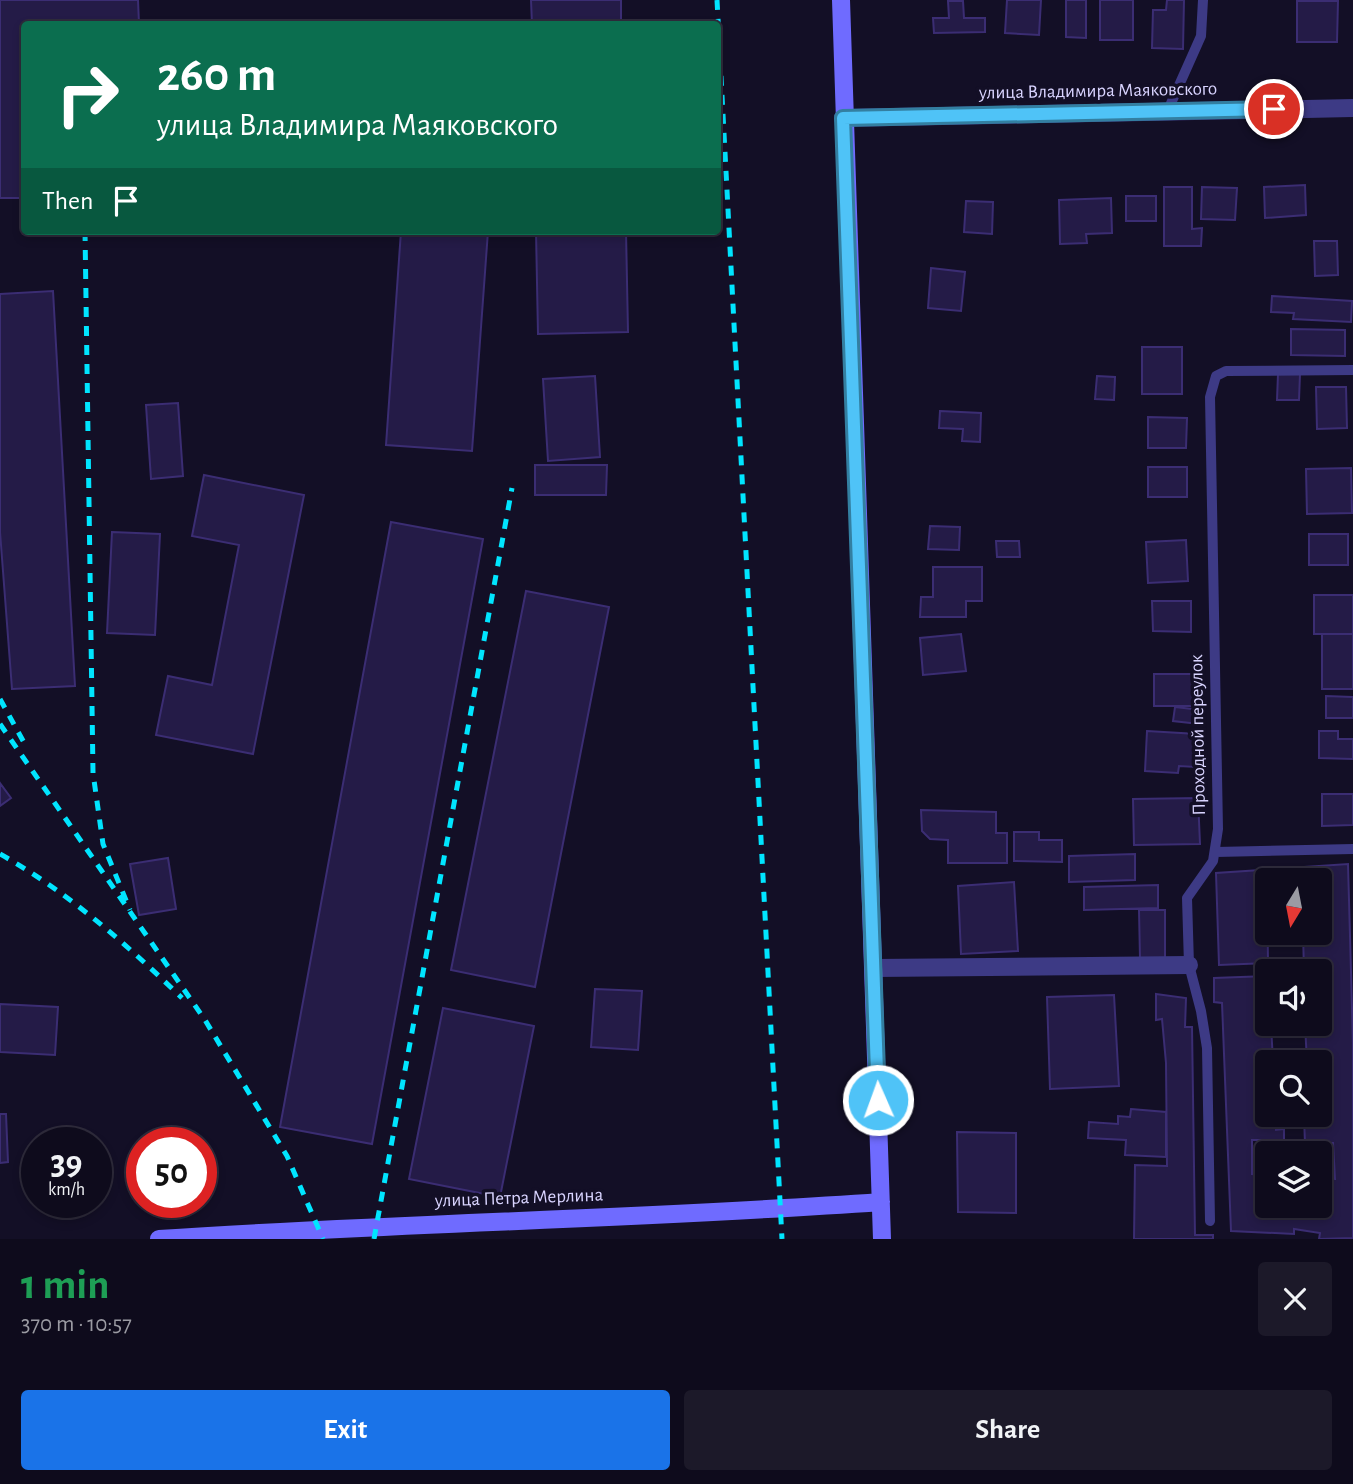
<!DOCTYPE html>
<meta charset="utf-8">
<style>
body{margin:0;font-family:"Alegreya Sans",sans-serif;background:#1c1929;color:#f1f3f6;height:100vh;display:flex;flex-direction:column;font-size:26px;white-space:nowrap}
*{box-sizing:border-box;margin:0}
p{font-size:23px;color:#9b9ba3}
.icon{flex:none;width:38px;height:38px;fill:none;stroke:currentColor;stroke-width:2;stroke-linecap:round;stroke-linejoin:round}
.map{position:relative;height:1239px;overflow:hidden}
.side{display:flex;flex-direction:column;background:#0e0b1c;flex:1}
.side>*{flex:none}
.guide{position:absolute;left:21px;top:21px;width:700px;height:214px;border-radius:7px;box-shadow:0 4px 10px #0003,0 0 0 2px #2e2b3b;background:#0b6e4f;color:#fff;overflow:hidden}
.needle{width:46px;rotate:190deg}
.fabs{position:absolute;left:1255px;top:868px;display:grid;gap:14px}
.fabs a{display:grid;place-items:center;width:77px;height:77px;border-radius:7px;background:#0e0b1c;box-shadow:0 4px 10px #0003,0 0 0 2px #2e2b3b;font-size:35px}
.speed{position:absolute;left:21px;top:1127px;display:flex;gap:14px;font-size:35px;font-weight:700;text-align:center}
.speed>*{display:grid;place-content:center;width:91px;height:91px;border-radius:50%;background:#0e0b1c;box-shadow:0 4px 10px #0003,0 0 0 2px #2e2b3b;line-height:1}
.speed small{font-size:18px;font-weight:400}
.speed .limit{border:10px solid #d22;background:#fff;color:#111}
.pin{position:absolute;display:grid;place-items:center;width:60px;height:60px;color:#fff;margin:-30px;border:4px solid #fff;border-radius:50%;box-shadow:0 2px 7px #0007}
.me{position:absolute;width:77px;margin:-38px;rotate:358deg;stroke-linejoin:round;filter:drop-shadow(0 0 5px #0008)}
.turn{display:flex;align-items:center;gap:24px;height:147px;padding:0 21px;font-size:32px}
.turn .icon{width:91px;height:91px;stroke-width:2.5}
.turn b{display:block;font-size:49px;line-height:60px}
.then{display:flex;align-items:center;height:66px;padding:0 21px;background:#0003;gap:14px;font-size:26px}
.round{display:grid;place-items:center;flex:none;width:74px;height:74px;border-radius:7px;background:#1c1929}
.headline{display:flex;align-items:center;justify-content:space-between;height:119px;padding:0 21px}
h1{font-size:42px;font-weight:700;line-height:52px;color:#1e9e55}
.action{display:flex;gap:14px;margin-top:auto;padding:14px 21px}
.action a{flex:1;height:80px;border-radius:7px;background:#1a73e8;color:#fff;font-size:28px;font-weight:700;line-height:80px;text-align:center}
.action a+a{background:#1c1929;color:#f1f3f6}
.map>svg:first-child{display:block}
.building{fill:#241b47;stroke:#3b2d73;stroke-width:2}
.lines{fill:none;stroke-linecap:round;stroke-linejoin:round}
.lane{stroke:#3d3a85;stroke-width:10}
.street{stroke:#3d3a85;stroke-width:18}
.secondary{stroke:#6f6bff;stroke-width:18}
.rail{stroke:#00e5ff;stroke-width:5;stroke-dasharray:10 9;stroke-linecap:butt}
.route-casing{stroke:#337fa1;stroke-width:18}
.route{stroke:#4fc3f7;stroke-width:12}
.labels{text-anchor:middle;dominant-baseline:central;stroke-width:7;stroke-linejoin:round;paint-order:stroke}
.street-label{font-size:19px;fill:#d9d4ff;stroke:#130f26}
</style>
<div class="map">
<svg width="1353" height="1239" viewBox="0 0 1353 1239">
<rect width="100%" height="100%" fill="#130f26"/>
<path class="building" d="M0,0H138L139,24H24V198H0Z
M531,0H621V24H532Z
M1007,0H1041L1039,35L1005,33Z
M1066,0H1086V38L1066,37Z
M1100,0H1133V40H1100Z
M1167,0H1184L1183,49L1152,48L1153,10H1166Z
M948,1H963L964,18H985V32L934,33L933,18H949Z
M1297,1H1338L1337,42H1297Z
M1305,185L1306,215L1265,218L1264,187Z
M1164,187H1192V229L1202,228L1201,246H1164Z
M1202,187L1237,188L1235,220L1201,219Z
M1126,196H1156V221H1126Z
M1111,198L1112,233L1086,234L1087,243L1060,244L1059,200Z
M966,201L993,202L992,234L964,232Z
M401,231H488L472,451L386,445Z
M536,231H626L628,332L538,334Z
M1314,241H1337L1338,275L1315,276Z
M931,268L965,272L961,311L928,308Z
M53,291L75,686L12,689L0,532V294Z
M1272,296L1352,301L1351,322L1293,319L1294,313L1271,312Z
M1291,329L1345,330V356L1291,355Z
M1142,347H1182V394H1142Z
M1278,374H1300L1299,400H1277Z
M595,376L600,457L548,461L543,379Z
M1097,376L1115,377L1114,400L1095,399Z
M1316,387H1346L1347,428L1317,429Z
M178,403L183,476L151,479L146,405Z
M940,411L981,413L980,442L962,441L963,429L939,428Z
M1148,417L1187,418L1186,448H1148Z
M535,465H607L606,495H535Z
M1148,467H1187V497H1148Z
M1351,468L1352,513L1307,514L1306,469Z
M204,475L304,495L253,754L156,735L168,676L212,685L239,545L192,536Z
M391,522L483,539L372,1144L280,1127Z
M930,526L960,527L959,550L928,549Z
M112,532L160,534L155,635L107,633Z
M1309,534H1348V565H1309Z
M1186,540L1188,581L1148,583L1146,542Z
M996,541H1019L1020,557H997Z
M933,567H982V601H966V617H920L921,597H933Z
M526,591L609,607L535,987L451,970Z
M1314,595H1353V634H1314Z
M1152,601H1191V632L1153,631Z
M961,634L966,671L923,675L920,638Z
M1322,634H1353V689H1322Z
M1154,674H1194V706H1154Z
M1326,696L1353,697V718H1326Z
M1175,707L1201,710L1199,724L1173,721Z
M1147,731L1197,734L1196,767L1179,766L1178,773L1145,771Z
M1319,731H1338V739H1353V759L1319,758Z
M0,783L11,798L0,806Z
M1322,794H1353V825L1322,826Z
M1198,798L1200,844L1134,845L1133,799Z
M921,810L996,812V833H1007V863H948V840L930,839L922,831Z
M1014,832H1039V840H1062V862L1014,861Z
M1135,854V880L1069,882V856Z
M168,858L176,909L139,915L130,864Z
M1348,864L1353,1044V1238L1319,1239L1320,1233L1294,1229V1234L1231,1231L1222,1003L1214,1002V978L1267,976V1024H1271L1273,1062H1267V1115H1275L1276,1130L1284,1129V1140H1252V1174L1267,1175V1206H1320V1178L1335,1179L1333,1143H1305L1304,1117L1320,1115V1062H1307L1305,1024H1320V971H1304L1303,933H1320V880H1267L1268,963L1219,965L1216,873Z
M1014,882L1018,951L961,954L958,886Z
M1158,885V908L1084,910V887Z
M1139,910H1165V958H1140Z
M595,989L642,991L638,1050L591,1047Z
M1156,994L1186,998L1185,1027H1192L1195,1235H1213V1239H1134L1135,1165L1167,1166L1166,1063L1162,1019L1156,1020Z
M1114,995L1119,1086L1050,1089L1047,997Z
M0,1004L58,1007L55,1055L0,1052Z
M443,1008L534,1026L500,1197L409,1179Z
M1131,1109L1166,1112V1157L1125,1155L1126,1140L1088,1138L1089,1122L1118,1124V1116L1130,1117Z
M0,1114H6L8,1162L0,1163Z
M957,1132L1016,1133V1213L958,1212Z"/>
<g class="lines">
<path class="lane" d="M1168,110L1201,36L1203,0
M1216,852L1353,849
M1210,1221L1207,1048L1201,1011L1189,965L1187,898L1213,861L1218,829L1210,397L1216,376L1226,371L1353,370"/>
<path class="street" d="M843,118L1353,108
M874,968L1189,965"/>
<path class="secondary" d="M841,0L882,1239
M159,1239C400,1223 641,1219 881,1202"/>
<path class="rail" d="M717,0L782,1239
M85,231L93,773L103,844L130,910
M0,699L27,748
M0,724L205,1020L287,1156L323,1239
M0,854C68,892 126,944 182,998
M374,1239L512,488"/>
</g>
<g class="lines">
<defs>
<path id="route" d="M878,1100L843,118L1274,109"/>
</defs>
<use href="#route" class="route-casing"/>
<use href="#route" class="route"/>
</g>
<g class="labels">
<g class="street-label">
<text transform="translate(1098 91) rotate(-1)">улица Владимира Маяковского</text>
<text transform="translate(1198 735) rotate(-91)">Проходной переулок</text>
<text transform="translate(519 1198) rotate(-2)">улица Петра Мерлина</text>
</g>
</g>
</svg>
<div class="fabs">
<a><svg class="needle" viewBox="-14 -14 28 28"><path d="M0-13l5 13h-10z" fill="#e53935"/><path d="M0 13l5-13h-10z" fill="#9b9ba3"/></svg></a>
<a><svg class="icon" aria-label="sound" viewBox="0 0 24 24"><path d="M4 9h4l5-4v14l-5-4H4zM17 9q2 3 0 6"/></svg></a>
<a><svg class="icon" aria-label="search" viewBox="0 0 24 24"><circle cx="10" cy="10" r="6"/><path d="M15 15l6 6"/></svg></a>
<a><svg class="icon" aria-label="layers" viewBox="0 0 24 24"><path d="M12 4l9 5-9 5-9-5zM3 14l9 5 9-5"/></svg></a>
</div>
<div class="speed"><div>39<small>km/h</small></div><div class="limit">50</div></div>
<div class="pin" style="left:1274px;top:109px;background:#d93025"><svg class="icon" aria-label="arrive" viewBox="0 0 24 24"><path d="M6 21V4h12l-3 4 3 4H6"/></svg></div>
<svg class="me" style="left:878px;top:1100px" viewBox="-20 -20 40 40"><circle r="17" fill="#4fc3f7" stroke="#fff" stroke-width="3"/><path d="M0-11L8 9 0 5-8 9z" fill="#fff"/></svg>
<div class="guide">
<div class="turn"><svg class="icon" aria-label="right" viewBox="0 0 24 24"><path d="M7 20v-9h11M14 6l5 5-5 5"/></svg><div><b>260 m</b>улица Владимира Маяковского</div></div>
<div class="then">Then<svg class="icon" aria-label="arrive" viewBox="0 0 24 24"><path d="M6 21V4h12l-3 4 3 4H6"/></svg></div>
</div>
</div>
<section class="side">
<div class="headline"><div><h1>1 min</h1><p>370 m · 10:57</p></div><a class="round"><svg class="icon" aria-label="close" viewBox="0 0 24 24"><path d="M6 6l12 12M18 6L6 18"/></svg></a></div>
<div class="action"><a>Exit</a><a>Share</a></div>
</section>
